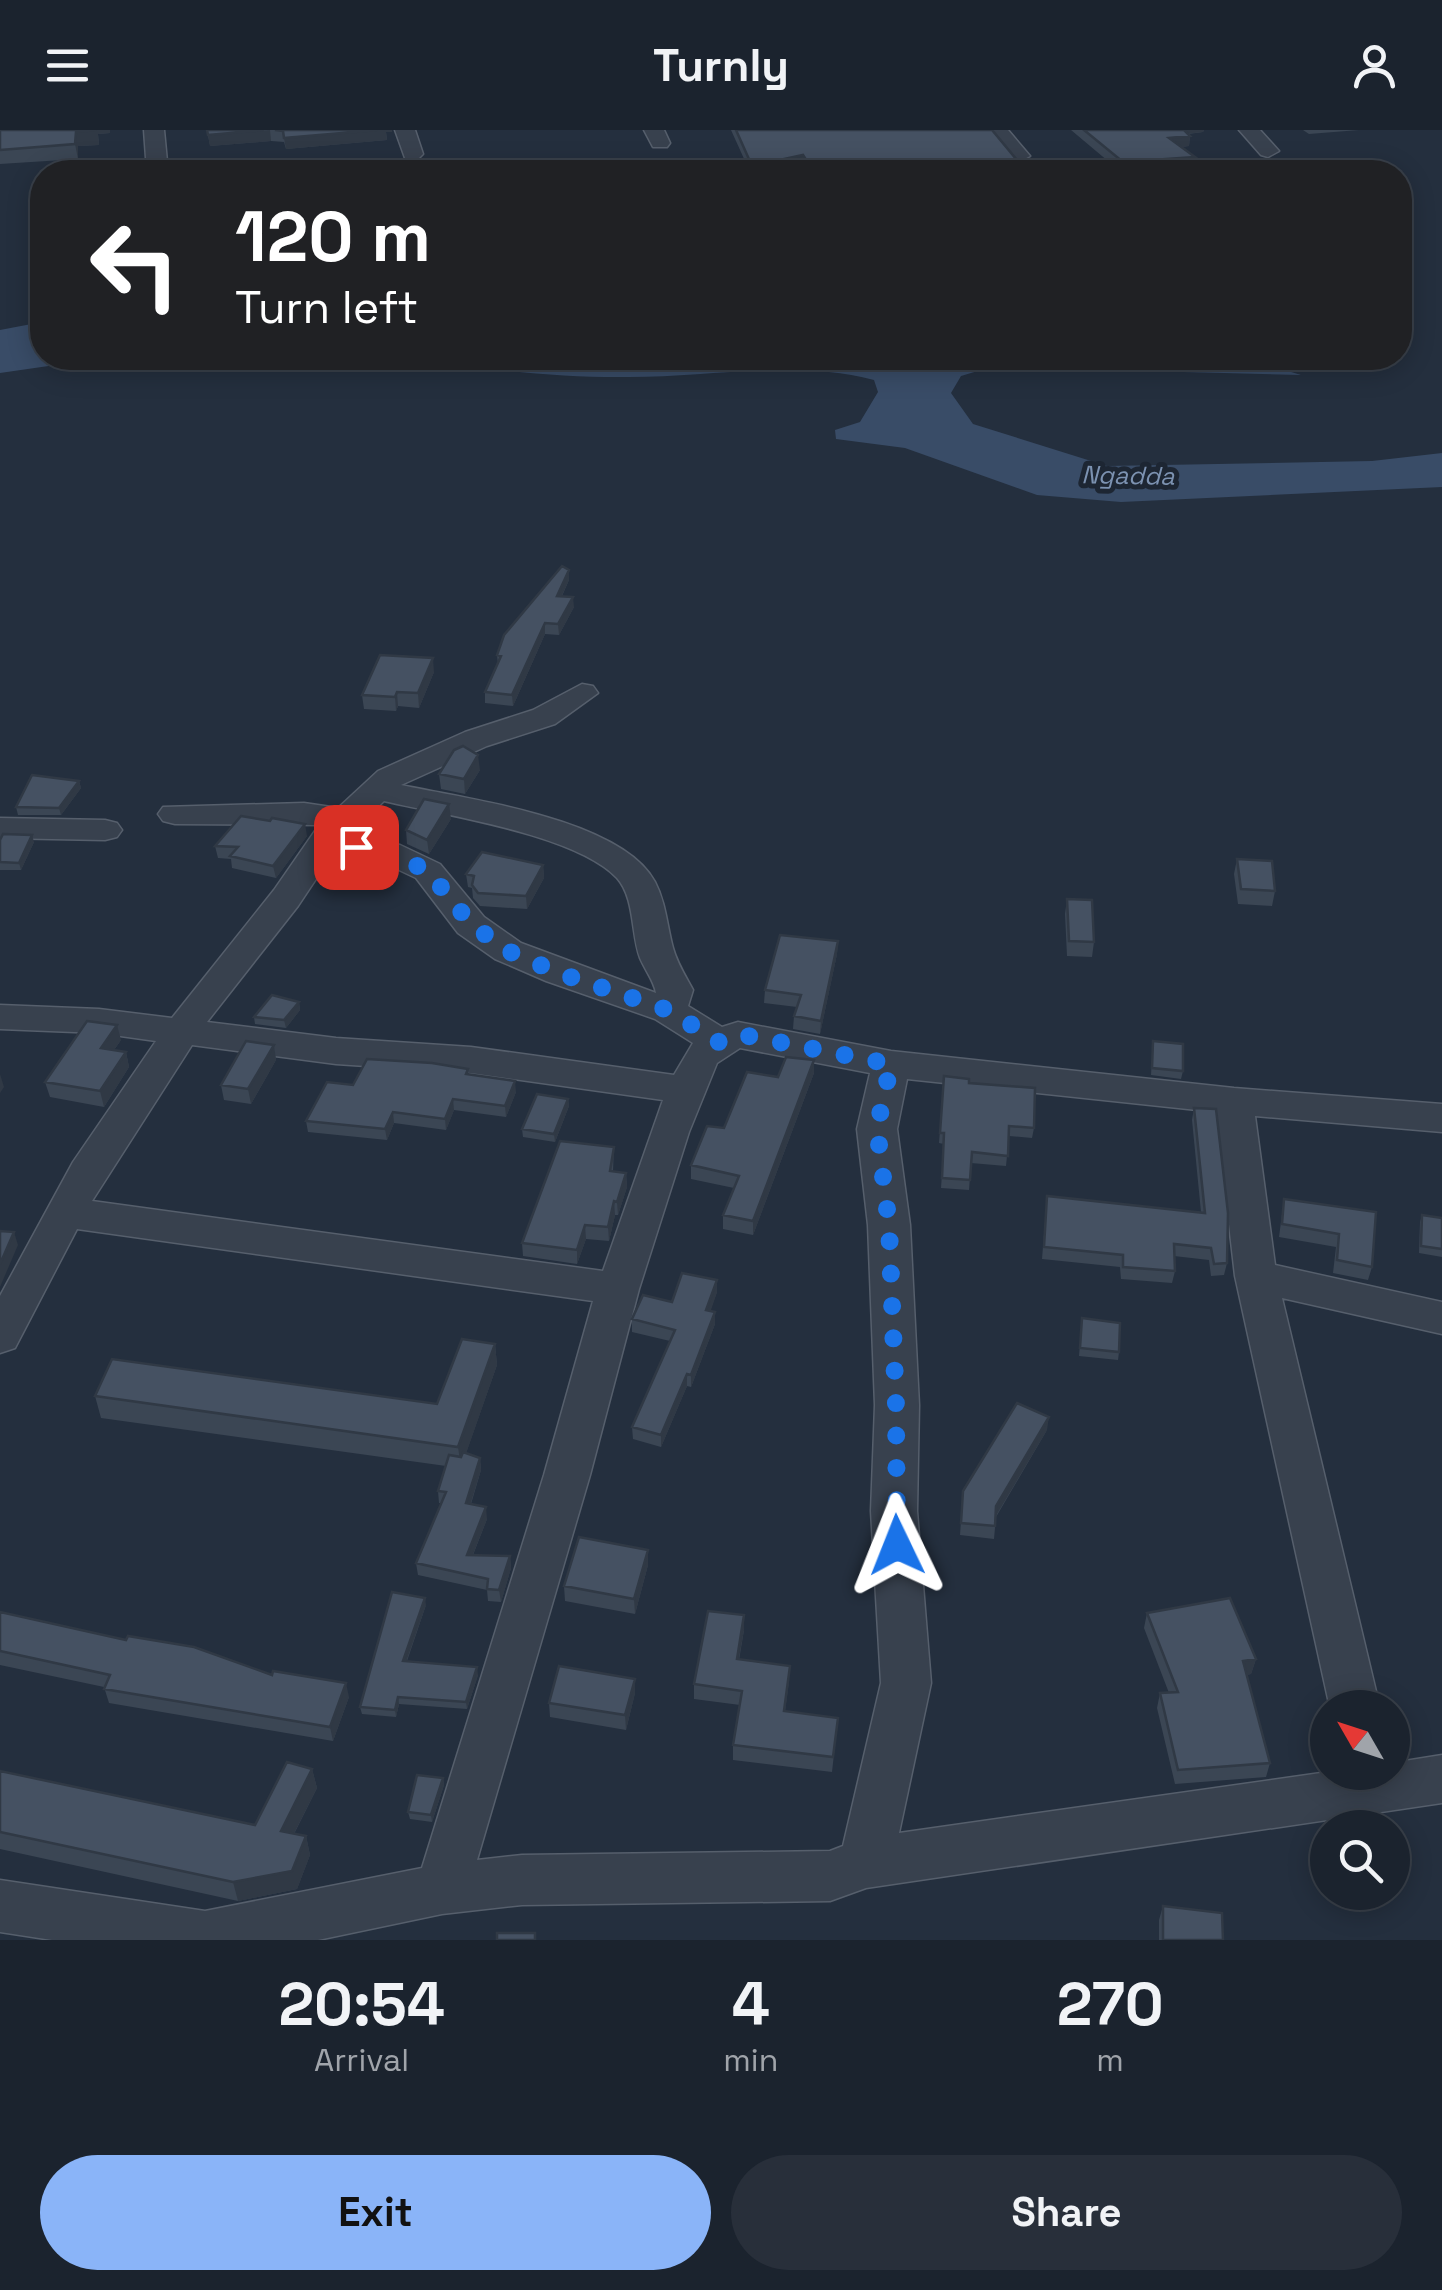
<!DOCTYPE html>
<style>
body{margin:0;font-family:"Space Grotesk",sans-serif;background:#282f3a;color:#f1f3f6;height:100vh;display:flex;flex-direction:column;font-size:38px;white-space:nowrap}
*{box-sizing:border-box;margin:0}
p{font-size:32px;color:#a0a4aa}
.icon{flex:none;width:55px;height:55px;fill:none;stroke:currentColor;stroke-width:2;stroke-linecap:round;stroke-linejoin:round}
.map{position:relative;height:1810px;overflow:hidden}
.sheet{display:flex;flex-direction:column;background:#1b232e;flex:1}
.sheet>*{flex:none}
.top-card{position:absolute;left:30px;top:30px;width:1382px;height:210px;border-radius:40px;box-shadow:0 5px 25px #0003,0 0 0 2px #39404a;background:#202124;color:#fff;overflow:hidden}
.needle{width:65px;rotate:309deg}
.tools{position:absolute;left:1310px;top:1560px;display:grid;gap:20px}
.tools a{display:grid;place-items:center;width:100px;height:100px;border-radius:50%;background:#1b232e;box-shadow:0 5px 25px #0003,0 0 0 2px #39404a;font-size:50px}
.pin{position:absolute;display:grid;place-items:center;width:85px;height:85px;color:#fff;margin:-42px;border-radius:20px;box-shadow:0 5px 15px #0006}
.me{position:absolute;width:110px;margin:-55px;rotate:358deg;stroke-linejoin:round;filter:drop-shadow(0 0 8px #0008)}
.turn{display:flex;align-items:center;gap:35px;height:210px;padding:0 40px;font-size:45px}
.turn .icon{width:130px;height:130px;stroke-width:2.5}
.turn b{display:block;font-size:70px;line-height:85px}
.eta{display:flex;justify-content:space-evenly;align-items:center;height:170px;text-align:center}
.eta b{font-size:60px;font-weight:800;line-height:70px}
.cta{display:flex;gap:20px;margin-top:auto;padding:20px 40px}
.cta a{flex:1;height:115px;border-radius:60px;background:#8ab4f8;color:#111;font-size:40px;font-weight:800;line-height:115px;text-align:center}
.cta a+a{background:#282f3a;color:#f1f3f6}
header{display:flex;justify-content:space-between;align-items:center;height:130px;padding:0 40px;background:#1b232e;font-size:45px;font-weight:800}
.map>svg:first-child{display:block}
.water{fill:#394c67}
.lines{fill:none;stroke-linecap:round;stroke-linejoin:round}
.street-casing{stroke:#565f6c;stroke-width:3}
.street{fill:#38414e;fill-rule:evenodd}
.wall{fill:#3b4654}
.shaded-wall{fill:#303945}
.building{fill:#455162;stroke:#303945;stroke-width:2.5}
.route{stroke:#1a73e8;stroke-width:18;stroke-dasharray:0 32.4}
.labels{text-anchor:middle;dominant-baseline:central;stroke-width:10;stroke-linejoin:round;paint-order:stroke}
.far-water-label{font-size:25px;font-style:italic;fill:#7c92b1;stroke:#1d2633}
</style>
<header><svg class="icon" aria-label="menu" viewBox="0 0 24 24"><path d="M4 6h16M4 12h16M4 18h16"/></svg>Turnly<svg class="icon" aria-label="person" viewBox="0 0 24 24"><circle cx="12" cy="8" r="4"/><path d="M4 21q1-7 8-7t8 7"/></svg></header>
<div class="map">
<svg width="1442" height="1810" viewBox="0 0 1442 1810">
<rect width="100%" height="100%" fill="#242f3e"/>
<path class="water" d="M42,192V228H104L0,243V200Z
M422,228H961L1158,234L1246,228L1301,245L991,237L961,246L951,263L973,294L1107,336L1372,331L1442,323V357L1121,372L1037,365L905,318L836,309L835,300L860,292L878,262L874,250C792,229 712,247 629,247C564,248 486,240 422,228Z"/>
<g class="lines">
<defs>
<path id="street" d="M144,0H164L168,42H147Z
M395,0H415L423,24L419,28H405Z
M644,0H664L670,13L667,17H653Z
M987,0H1008L1030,26L1019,32L1012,30Z
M1239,0H1260L1279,21L1268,27L1261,25Z
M582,554L593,556L598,563L555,594L487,616L401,655C467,669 622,689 655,752C666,773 667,796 673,818C677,833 686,847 693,860L688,876L722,897L738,892L891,921L1234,958L1442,974V1002L1255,986L1275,1135L1442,1172V1204L1282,1168L1380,1578H1330L1235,1146L1216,982L907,949L897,999L910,1095L919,1275L917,1381L931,1553L899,1703L1328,1642H1392V1633L1442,1625V1673L866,1758L830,1771L522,1775L442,1784L318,1810H52L0,1802V1750L205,1781L422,1738L544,1345L593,1171L77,1099L15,1218L0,1223V1166L73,1032L156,911L99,903L0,899V875L99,879L172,888L274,760L319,695L175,694L163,691L158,684L163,677L304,673L338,678L378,641L465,602L533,580ZM384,671C443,685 575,704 617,748C635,768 631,804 640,828C645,840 654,851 656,863L521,813L484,787L440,734L400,715L347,706ZM332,725L380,731L416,748L458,803L495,829L546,851L655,889L693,913L674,945L471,917L336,908L207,892L298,776ZM192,915L336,934L471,943L663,970L603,1141L92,1071ZM740,918L870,943L857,999L868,1095L875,1275L871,1381L881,1553L843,1716L830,1721L522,1725L477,1730L590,1345L639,1159L689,1002L717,933Z
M0,688L105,690L117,693L122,700L117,707L105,710L0,708Z"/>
</defs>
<use href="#street" class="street-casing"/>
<use href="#street" class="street"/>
</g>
<path class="wall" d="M0,0L110,3L98,4L99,15L78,16V29L0,34Z
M207,0H392V2H386L387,10L286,19L284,12L271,11L210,16Z
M731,0H992L1027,42H873L872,41L807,42L802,37L774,42H750Z
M1071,0H1204L1203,2L1188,4L1190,6L1189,16L1181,17L1195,27L1193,37L1121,42Z
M1303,0H1359L1309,4Z
M569,440V450L562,466L574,477L559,505L545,504L513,576L485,573V562L498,534L497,525Z
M434,542L419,578L398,576L396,581L364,579L362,565Z
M480,640L465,664L441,659L439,644Z
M79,651L81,658L61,685H18L16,677Z
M451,689L429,724L407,714L406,700Z
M307,706L276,748L232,738L231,729L218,728L215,716Z
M0,710L34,712L21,740H0Z
M1237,729L1275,761L1272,776L1238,774L1234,744Z
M543,735L544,748L527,779L480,776L473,768L472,758L468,757L466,744Z
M1067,769L1094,812L1092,827L1067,826L1065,784Z
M838,811L837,824L820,904L793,899L794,886L797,877L764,873L765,860Z
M299,872L300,880L286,898L255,894L254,887Z
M121,910L114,920L126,922L129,937L104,977L50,967L45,952Z
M1153,911L1183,941L1181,949L1151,945Z
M274,915L276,930L251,974L224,970L221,955Z
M814,930V943L753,1105L723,1099V1085L734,1058L691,1049V1035L724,998L778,947Z
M468,939L469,944L516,962L506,987L454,980L446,1000L394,993L387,1010L308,1002L306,991L353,955Z
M944,946L969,953L1034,998L1032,1008L1009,1006L1006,1036L971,1033L969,1060L941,1058L944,1014L939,1013Z
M568,969L569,976L555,1012L523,1007L522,999Z
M1194,978L1227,1133L1224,1145L1211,1146L1209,1130L1174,1126L1175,1141L1172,1153L1121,1149L1120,1137L1042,1129L1047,1066L1201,1082L1192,990Z
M614,1017L613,1041L626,1043L627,1057L618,1085H615L609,1111L586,1109L577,1134L523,1126L522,1113Z
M1284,1069L1376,1082L1372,1137L1368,1150L1333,1143L1336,1117L1279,1107Z
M1422,1085L1442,1088V1127L1419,1123L1420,1092Z
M717,1150V1162L710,1181L715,1182V1194L691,1257L687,1256L661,1317L633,1309L632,1297L670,1211L632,1202V1189Z
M1082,1188L1119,1222L1118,1230L1079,1226Z
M495,1214L497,1235L466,1323L480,1328L481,1340L471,1374L487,1389L473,1425L510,1426L511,1438L501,1472L488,1471L487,1460L418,1445L416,1433L441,1373H439L438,1361L446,1336L101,1288L95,1266L437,1274Z
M1047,1300L996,1387L994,1409L960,1405L963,1361Z
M648,1420V1435L635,1484L565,1471L564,1456Z
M426,1475L407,1531L478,1545L467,1579L399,1574L396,1587L362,1584L360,1577Z
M0,1482L272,1545L349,1567L333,1611L109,1573L104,1557L0,1535Z
M1147,1483L1256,1529L1251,1544L1246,1545L1270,1633L1266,1647L1175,1654L1157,1578L1160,1563H1169L1144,1498Z
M744,1500L739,1530L789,1551L785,1581L838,1588L832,1642L733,1630V1615L740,1575L694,1569V1554Z
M635,1563L626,1600L550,1587L549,1573Z
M312,1639L317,1658L294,1704L306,1706L310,1725L297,1759L238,1771L0,1719V1641L255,1695Z
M443,1648L444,1655L432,1692L410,1689L408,1682Z
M1163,1776L1223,1810H1159V1790Z"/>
<path class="shaded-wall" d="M96,0H110V3L98,4L99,15L78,16V29L75,14L76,2Z
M270,0L271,11L210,16L208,5Z
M377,0H392V2H386L387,10L286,19L284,8Z
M1177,0H1204L1203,2L1176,5Z
M1190,6L1189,16L1167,19L1169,8Z
M803,25L802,37L774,42H752V36Z
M872,30V41L810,42V36Z
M569,440V450L557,476V466Z
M573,467L574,477L559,505L558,494Z
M545,493V504L513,576L512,565Z
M433,528L434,542L419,578L418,563Z
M397,562L398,576L396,581L395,567Z
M478,625L480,640L465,664L464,649Z
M79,651L81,658L61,685L59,678Z
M449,674L451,689L429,724L427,710Z
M305,694L307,706L276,748L273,736Z
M32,705L34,712L21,740L19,733Z
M543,735L544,748L527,779L526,766Z
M838,811L837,824L820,904L821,891Z
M299,872L300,880L286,898L284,890Z
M117,895L121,910L105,933L101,918Z
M274,915L276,930L251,974L248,959Z
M126,922L129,937L104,977L100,961Z
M814,930V943L753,1105V1091Z
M0,944L4,957L0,963Z
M515,951L516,962L506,987L505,976Z
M453,969L454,980L446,1000L445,989Z
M568,969L569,976L555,1012L554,1004Z
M393,982L394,993L387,1010L385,999Z
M626,1043L627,1057L618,1085L617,1072Z
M614,1071L615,1085L609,1111L608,1097Z
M585,1095L586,1109L577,1134V1120Z
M14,1102L18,1115L0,1157V1134Z
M717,1150V1162L707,1192L706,1180Z
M715,1182V1194L691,1257V1245Z
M495,1214L497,1235L461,1338L458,1317Z
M687,1244V1256L661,1317V1305Z
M1049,1287L1047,1300L994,1389L996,1376Z
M480,1328L481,1340L467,1385L466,1373Z
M486,1377L487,1389L468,1437L467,1425Z
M648,1420V1435L635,1484L634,1469Z
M510,1426L511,1438L501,1472L499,1460Z
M425,1468L426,1475L404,1538L403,1531Z
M744,1485V1500L736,1544L737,1529Z
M1256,1529L1251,1544L1239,1546L1243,1531Z
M477,1537L478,1545L467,1579L466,1572Z
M635,1549V1563L626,1600L625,1585Z
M346,1553L349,1567L333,1611L330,1597Z
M398,1567L399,1574L396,1587L395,1580Z
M312,1639L317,1658L286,1719L281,1701Z
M443,1648L444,1655L432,1692L431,1685Z
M306,1706L310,1725L297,1759L238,1771L233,1752Z"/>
<path class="building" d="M0,0H96L76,2L75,14L0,20Z
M207,0H264L208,5Z
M275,0H377L284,8L283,1Z
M736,0H992L1027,42H880L872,30L810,36L803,25L752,36Z
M1084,0H1184L1190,6L1169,8L1195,27L1123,32Z
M562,436L569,440L557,466L573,467L558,494L545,493L512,565L485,562L501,526L497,525L504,505Z
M380,525L433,528L418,563L397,562L395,567L362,565Z
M463,616L478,625L464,649L439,644L454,620Z
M32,645L79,651L59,678L16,677Z
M424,669L449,674L427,710L406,700Z
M241,686L270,691L272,688L305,694L273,736L230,726L238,717L215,716Z
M3,704L32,705L19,733L0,732V710Z
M482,722L543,735L526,766L478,763L472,755L474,746L466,744Z
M1237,729L1272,731L1275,761L1241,759Z
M1067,769L1092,770L1094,812L1069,811Z
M780,805L838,811L821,891L794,886L801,865L765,860Z
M272,865L299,872L284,890L254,887Z
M87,891L117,895L101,918L126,922L100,961L45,952Z
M246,911L274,915L248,959L221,955Z
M1153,911L1183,914V941L1152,938Z
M786,927L814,930L753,1091L723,1085L739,1046L691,1035L707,996L724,998L747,942L778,947Z
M367,929L432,933L468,939L466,944L515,951L505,976L453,969L445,989L393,982L385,999L306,991L327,952L353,955Z
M944,946L969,949V953L1035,958L1034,998L1009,996L1008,1026L972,1022L970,1050L942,1048L944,1003H940Z
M537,964L568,969L554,1004L522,999Z
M1194,978L1216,979L1228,1083L1227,1133L1214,1134L1211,1118L1174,1114L1175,1141L1123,1137V1125L1044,1117L1047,1066L1205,1083Z
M560,1011L614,1017L610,1041L626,1043L617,1072L614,1071L608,1097L585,1095L577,1120L522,1113Z
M1284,1069L1376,1082L1372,1137L1337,1130L1339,1104L1282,1094Z
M1422,1085L1442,1088V1119L1421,1116Z
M0,1101L14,1102L0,1134Z
M682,1143L717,1150L706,1180L715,1182L691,1245L687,1244L661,1305L632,1297L675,1200L632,1189L643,1165L672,1172Z
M1082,1188L1120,1193L1119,1222L1080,1218Z
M462,1209L495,1214L458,1317L95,1266L112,1229L437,1274Z
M1017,1273L1049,1287L996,1376L995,1396L961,1393L963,1361Z
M463,1322L480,1328L466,1373L486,1377L467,1425L510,1426L499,1460L487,1459L488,1449L416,1433L446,1362L438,1361L449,1325L461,1327Z
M579,1407L648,1420L634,1469L564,1456Z
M392,1462L425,1468L403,1531L477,1537L466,1572L398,1567L395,1580L360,1577Z
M1230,1468L1256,1529L1243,1531L1270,1633L1178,1640L1160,1563L1178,1562L1147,1483Z
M708,1481L744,1485L737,1529L790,1536L784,1581L838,1588L833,1627L733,1615L742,1561L694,1554Z
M0,1482L126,1510L128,1506L194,1517L272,1545L273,1541L346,1553L330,1597L104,1559L110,1545L0,1521Z
M559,1536L635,1549L625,1585L549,1573Z
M287,1632L312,1639L281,1701L306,1706L292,1741L233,1752L0,1702V1641L255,1695Z
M417,1645L443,1648L431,1685L408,1682Z
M1163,1776L1222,1783L1223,1810H1163Z
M497,1803H535V1810H497Z"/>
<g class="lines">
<path class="route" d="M356,717L388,722L428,741L471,794L508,821L559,843L668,880L719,912L738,904L891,934L877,998L889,1095L896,1276L897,1415"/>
</g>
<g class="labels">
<g class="far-water-label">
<text transform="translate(1128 345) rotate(1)">Ngadda</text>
</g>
</g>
</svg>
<div class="tools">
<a><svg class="needle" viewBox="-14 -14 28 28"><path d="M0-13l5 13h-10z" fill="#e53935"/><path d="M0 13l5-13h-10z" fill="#a0a4aa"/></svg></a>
<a><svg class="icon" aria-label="search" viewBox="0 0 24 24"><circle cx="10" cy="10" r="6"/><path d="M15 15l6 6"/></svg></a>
</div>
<div class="pin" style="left:356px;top:717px;background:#d93025"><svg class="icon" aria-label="arrive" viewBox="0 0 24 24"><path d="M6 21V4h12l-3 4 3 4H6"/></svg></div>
<svg class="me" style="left:897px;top:1415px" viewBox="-20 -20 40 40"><path d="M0-17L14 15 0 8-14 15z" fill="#1a73e8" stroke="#fff" stroke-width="4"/></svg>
<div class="top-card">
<div class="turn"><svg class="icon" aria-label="left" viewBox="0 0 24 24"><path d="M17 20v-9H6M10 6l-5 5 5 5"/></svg><div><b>120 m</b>Turn left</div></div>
</div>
</div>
<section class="sheet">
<div class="eta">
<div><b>20:54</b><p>Arrival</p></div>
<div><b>4</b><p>min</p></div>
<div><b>270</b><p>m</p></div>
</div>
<div class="cta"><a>Exit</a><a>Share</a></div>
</section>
